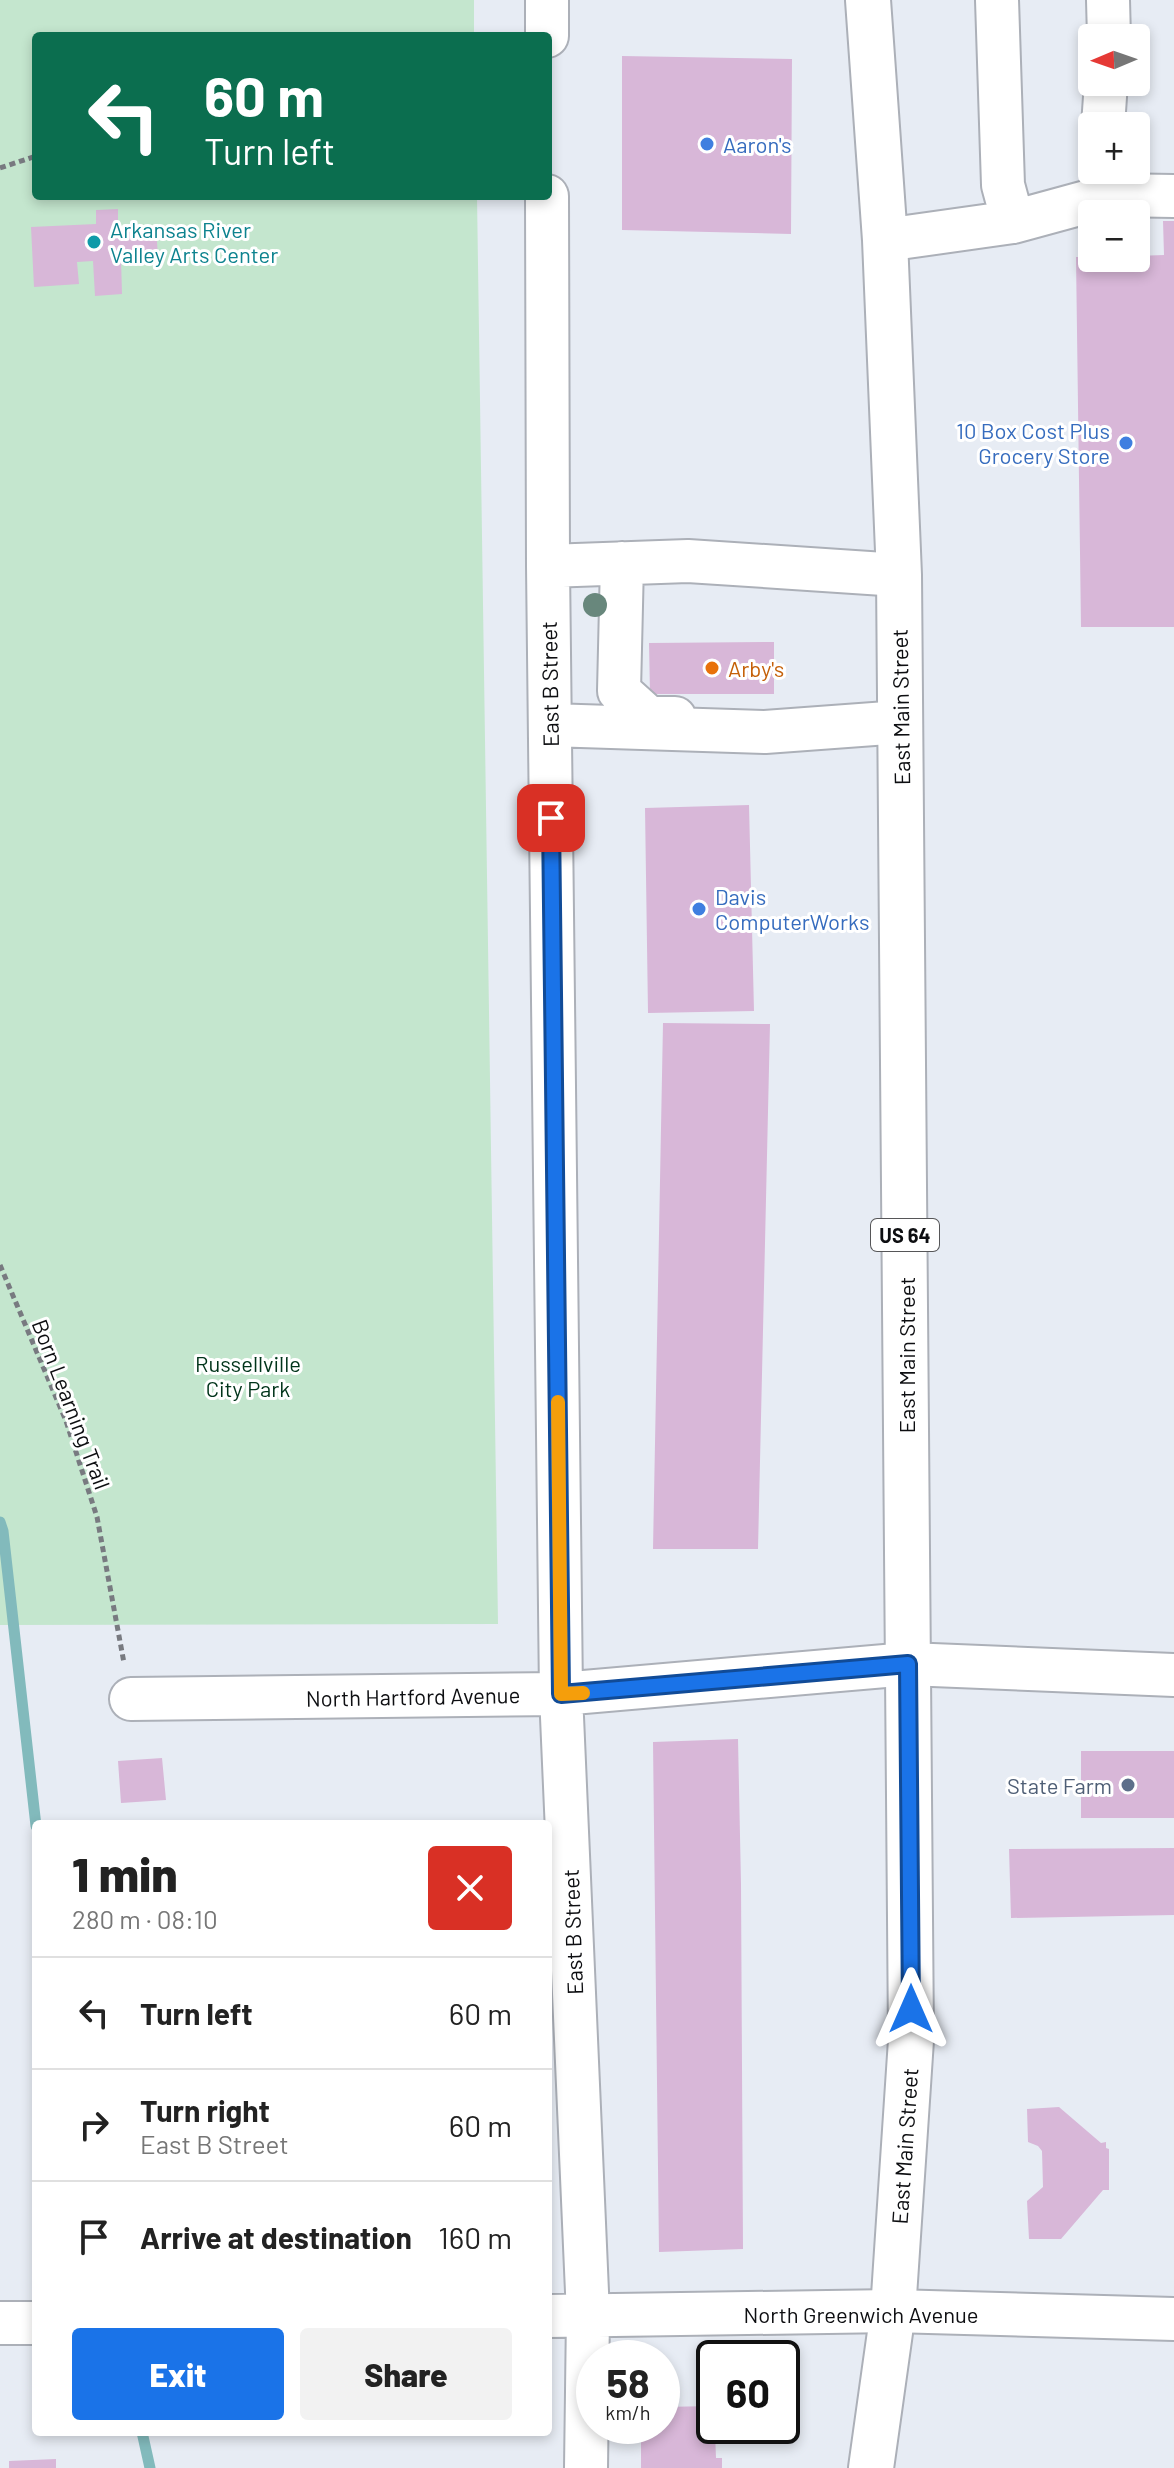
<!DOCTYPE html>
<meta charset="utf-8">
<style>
body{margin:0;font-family:Barlow,sans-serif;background:#f2f2f2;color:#222;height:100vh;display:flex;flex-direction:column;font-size:30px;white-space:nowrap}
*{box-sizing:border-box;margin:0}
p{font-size:26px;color:#767676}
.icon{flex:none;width:44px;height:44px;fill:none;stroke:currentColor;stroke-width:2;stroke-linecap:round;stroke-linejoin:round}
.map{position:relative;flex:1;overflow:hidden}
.sheet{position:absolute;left:32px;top:1820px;width:520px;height:616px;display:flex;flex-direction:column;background:#fff;border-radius:8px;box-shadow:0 4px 12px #0003}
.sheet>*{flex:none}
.hud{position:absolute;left:32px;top:32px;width:520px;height:168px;border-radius:8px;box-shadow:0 4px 12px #0003;background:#0b6e4f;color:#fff;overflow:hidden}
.needle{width:52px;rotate:268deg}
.fabs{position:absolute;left:1078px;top:24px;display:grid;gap:16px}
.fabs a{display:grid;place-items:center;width:72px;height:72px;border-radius:8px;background:#fff;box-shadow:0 4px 12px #0003;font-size:40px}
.speed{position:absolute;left:576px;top:2340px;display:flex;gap:16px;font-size:40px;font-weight:700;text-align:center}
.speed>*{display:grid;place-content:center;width:104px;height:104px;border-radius:50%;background:#fff;box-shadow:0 4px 12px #0003;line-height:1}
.speed small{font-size:20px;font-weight:400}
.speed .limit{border:4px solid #111;border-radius:12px;background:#fff;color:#111}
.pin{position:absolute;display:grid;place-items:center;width:68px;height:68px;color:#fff;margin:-34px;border-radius:16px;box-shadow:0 4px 12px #0006}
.me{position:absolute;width:88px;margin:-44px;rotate:0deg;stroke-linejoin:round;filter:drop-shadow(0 0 6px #0008)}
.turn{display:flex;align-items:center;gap:28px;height:168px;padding:0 40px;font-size:36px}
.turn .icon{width:104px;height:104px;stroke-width:2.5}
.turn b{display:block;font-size:56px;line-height:68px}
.round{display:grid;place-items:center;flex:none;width:84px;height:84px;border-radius:8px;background:#f2f2f2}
.overview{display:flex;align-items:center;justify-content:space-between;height:136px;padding:0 40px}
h1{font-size:48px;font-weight:800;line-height:60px}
.cta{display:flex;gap:16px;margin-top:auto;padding:16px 40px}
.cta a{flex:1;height:92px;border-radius:8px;background:#1a73e8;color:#fff;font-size:32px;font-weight:800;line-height:92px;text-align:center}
.cta a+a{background:#f2f2f2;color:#222}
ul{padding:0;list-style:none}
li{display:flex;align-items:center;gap:24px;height:112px;padding:0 40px;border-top:2px solid #e0e0e0}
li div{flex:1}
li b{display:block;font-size:30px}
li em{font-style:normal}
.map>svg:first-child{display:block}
.green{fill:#c4e6ce}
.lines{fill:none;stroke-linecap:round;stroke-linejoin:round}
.stream{stroke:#82babc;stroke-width:11}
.building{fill:#d8b7d8}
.minor-casing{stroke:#acb0b8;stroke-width:46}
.major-casing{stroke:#acb0b8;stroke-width:48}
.path{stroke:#787a80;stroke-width:5;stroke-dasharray:6 4;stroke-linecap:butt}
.minor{stroke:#fff;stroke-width:42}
.major{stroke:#fff;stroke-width:44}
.tree{fill:#68877c}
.route-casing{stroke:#114b97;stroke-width:20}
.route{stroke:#1a73e8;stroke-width:14}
.slow{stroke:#f59e0b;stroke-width:14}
.shop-dot{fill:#3f7fe0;stroke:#fff;stroke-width:3}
.culture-dot{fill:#0f9aa8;stroke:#fff;stroke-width:3}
.food-dot{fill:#e8710a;stroke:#fff;stroke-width:3}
.service-dot{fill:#5c6f8a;stroke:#fff;stroke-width:3}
.labels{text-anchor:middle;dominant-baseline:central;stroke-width:6;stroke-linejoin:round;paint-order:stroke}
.shield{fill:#fff;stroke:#565658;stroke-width:2}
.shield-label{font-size:20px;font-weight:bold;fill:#0d0e11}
.shop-label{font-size:22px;fill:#366cbe;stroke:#fff;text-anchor:start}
.culture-label{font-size:22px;fill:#0d838f;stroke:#fff;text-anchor:start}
.food-label{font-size:22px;fill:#c56008;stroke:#fff;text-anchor:start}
.street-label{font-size:22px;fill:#0d0e11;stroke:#fff}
.park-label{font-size:22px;fill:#00341a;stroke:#fff}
.service-label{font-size:22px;fill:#4e5e75;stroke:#fff;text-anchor:end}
</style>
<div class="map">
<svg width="1174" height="2468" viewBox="0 0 1174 2468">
<rect width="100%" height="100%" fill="#e7ecf4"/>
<path class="green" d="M0,0H474V36H36V196H477L498,1624L0,1625Z"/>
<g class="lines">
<path class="stream" d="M0,1522L3,1531L36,1826
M142,2432L150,2468"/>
</g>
<path class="building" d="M622,56L792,59L791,234L622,230Z
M118,209V228L156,226L158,257L121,259L122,294L95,296L93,261L77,262L79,284L34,287L31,227L96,224V210Z
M1163,221H1174V627H1081L1076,257L1136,258V256L1164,255Z
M774,642V694H650L649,643Z
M749,805L754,1011L648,1013L645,808Z
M663,1023L770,1024L758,1549H653Z
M738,1739L741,1884L743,2249L659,2252L653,1742Z
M1081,1751H1174V1818H1081Z
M162,1758L166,1800L121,1803L118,1761Z
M1174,1848V1915L1011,1918L1009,1849Z
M1059,2107L1101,2143L1106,2142V2148L1109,2149V2190H1103L1061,2239H1029L1027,2201L1043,2187L1042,2151L1038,2146L1028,2142L1027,2109Z
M714,2406L716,2458H722V2468H641V2426H662V2407Z
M56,2459V2468H9V2461Z"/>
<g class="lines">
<defs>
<path id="minor" d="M547,0V36
M997,0L1003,185L1013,222
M1108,0L1109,38
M1103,126L1106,82
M547,196L548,566L561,1694L588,2315L586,2468
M885,240L1013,222L1112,195L1174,196
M622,563L619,691L649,718H675
M548,566L688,561L899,575
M550,725L765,732L901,722
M131,1699L561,1694L908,1664L1174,1675
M548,2316L893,2311L1174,2319
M0,2323H36"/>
<path id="major" d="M868,0L885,240L899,575L911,2040L893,2311L871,2468"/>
</defs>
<use href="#minor" class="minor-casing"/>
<use href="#major" class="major-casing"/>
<path class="path" d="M0,168L36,156
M0,1265L66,1421L97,1517L124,1663"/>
<use href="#minor" class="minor"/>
<use href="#major" class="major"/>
</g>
<circle class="tree" cx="595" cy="605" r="12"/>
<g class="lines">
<defs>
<path id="route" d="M551,818L561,1694L908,1664L911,2009"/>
</defs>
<use href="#route" class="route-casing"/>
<use href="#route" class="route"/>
<path class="slow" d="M558,1402L561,1694L583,1693"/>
</g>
<g class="shop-dot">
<circle cx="707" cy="144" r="8"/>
<circle cx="1126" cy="443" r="8"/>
<circle cx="699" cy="909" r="8"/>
</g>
<circle class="culture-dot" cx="94" cy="242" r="8"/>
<circle class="food-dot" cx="712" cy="668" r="8"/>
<circle class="service-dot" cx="1128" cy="1785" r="8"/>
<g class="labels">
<rect class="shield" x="871" y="1219" width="68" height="32" rx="6"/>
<g class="shield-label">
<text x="905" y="1235">US 64</text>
</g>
<g class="shop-label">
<text x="723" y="144">Aaron's</text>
<text x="1110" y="430" text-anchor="end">10 Box Cost Plus<tspan x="1110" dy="25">Grocery Store</tspan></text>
<text x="715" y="896">Davis<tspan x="715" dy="25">ComputerWorks</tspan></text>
</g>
<g class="culture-label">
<text x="110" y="229">Arkansas River<tspan x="110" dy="25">Valley Arts Center</tspan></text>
</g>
<g class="food-label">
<text x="728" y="668">Arby's</text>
</g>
<g class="street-label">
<text transform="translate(549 684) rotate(-91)">East B Street</text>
<text transform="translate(900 707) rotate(-91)">East Main Street</text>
<text transform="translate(906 1355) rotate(-90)">East Main Street</text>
<text transform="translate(72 1404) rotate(69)">Born Learning Trail</text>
<text transform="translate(413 1696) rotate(-1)">North Hartford Avenue</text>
<text transform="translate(572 1932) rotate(-92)">East B Street</text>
<text transform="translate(904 2146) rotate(-86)">East Main Street</text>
<text x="861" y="2314">North Greenwich Avenue</text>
</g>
<g class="park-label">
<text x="248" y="1363">Russellville<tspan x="248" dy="25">City Park</tspan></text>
</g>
<g class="service-label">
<text x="1112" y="1785">State Farm</text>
</g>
</g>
</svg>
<div class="fabs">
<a><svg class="needle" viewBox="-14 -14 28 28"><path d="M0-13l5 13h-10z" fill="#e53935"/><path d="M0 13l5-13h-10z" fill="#767676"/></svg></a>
<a>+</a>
<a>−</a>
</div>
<div class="speed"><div>58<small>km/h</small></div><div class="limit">60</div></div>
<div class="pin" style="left:551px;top:818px;background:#d93025"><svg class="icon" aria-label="arrive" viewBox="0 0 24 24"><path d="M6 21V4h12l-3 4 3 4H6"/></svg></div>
<svg class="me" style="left:911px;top:2009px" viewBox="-20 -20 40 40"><path d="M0-17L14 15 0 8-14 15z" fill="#1a73e8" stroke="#fff" stroke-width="4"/></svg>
<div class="hud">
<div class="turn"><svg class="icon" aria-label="left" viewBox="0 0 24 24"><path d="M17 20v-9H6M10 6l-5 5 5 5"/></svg><div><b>60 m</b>Turn left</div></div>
</div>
<section class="sheet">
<div class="overview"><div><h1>1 min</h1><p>280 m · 08:10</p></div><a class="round" style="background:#d93025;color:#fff"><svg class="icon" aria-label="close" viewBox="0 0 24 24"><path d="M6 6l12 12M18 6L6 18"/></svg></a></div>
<ul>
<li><svg class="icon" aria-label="left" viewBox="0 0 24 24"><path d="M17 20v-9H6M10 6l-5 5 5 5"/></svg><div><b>Turn left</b></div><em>60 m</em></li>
<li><svg class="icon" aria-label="right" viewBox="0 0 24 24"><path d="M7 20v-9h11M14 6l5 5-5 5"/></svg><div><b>Turn right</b><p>East B Street</p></div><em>60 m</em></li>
<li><svg class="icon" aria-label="arrive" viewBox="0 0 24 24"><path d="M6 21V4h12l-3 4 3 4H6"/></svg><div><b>Arrive at destination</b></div><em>160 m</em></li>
</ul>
<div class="cta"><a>Exit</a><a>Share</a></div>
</section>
</div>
